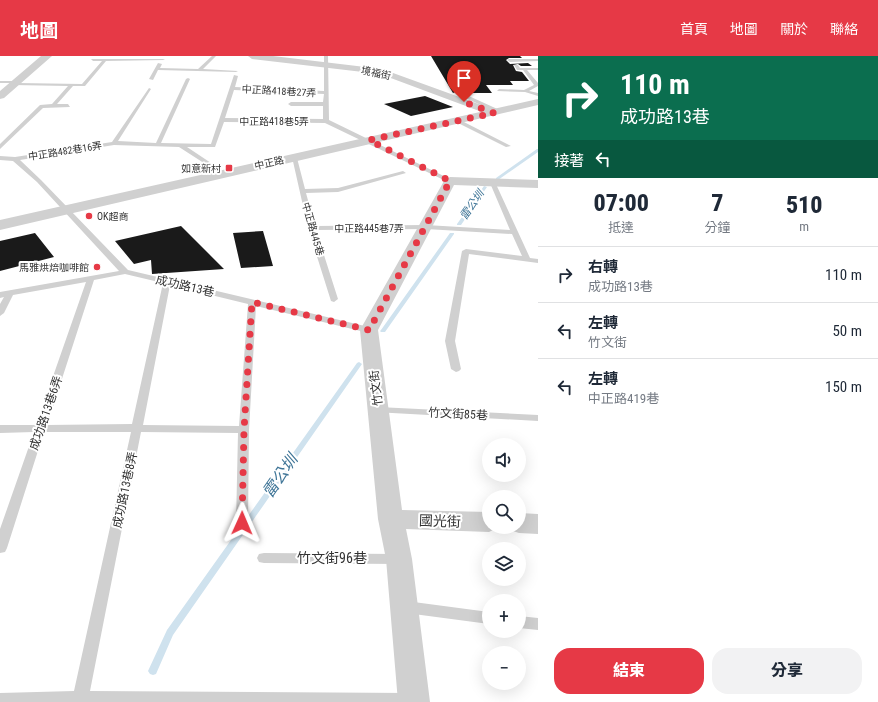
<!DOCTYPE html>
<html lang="zh-TW">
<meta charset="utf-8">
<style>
body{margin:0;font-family:"Roboto Condensed","Noto Sans TC",sans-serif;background:#f2f2f3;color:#1f2937;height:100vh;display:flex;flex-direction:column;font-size:15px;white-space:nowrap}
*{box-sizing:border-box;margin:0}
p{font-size:13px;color:#747a83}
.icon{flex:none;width:22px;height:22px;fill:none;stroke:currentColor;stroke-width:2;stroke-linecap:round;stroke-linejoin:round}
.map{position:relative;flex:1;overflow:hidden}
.panel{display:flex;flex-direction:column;background:#fff;width:340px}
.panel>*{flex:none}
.guide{background:#0b6e4f;color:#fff;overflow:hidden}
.buttons{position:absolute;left:482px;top:382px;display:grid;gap:8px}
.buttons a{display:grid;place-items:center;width:44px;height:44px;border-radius:50%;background:#fff;box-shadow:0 4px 16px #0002;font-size:20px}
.pin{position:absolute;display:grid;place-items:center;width:34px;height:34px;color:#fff;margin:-41px -17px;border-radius:50% 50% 50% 0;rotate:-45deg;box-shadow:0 0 4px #0007}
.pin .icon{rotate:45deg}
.me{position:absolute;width:44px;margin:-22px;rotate:1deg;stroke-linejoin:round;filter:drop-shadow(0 0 3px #0008)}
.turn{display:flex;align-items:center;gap:14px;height:84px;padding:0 16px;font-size:18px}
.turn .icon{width:52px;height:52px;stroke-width:2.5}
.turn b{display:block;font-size:28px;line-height:34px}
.then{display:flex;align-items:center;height:38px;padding:0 16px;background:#0003;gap:8px;font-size:15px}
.eta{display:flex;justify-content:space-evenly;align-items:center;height:68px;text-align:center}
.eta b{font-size:24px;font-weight:800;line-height:28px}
.primary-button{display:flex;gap:8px;margin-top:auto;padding:8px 16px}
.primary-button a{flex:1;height:46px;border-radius:16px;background:#e63946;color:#fff;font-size:16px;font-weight:800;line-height:46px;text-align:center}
.primary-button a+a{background:#f2f2f3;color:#1f2937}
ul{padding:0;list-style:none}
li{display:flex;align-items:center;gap:12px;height:56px;padding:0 16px;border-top:1px solid #e0e1e3}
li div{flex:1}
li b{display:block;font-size:15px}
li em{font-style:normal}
header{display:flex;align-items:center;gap:24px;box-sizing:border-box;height:56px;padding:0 20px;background:#e63946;color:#fff}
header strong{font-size:19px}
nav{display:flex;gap:22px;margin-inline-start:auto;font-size:14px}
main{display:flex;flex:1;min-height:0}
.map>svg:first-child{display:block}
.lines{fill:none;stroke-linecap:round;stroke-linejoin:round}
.stream{fill:#cfe2ee;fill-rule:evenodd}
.building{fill:#1a1a1a}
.service{fill:#d0d0d0;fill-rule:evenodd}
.minor{fill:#d0d0d0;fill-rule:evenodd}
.tertiary{fill:#d0d0d0;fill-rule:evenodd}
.route{stroke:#e63946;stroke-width:7;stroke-dasharray:0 12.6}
.poi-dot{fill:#e63946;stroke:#fff;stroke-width:1.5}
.labels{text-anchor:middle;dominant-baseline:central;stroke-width:4;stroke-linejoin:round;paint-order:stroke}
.far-street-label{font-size:10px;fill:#333;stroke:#fff}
.far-poi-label{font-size:10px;fill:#333;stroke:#fff;text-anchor:end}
.far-water-label{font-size:11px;font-style:italic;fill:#3f7597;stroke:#fff}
.street-label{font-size:12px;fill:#333;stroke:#fff}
.near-street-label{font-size:14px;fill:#333;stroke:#fff}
.near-water-label{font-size:16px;font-style:italic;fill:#3f7597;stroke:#fff}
</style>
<header>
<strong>地圖</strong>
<nav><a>首頁</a><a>地圖</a><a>關於</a><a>聯絡</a></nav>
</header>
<main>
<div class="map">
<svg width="538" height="646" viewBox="0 0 538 646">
<rect width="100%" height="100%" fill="#fff"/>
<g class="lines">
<path class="stream" d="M537,93H538V96L498,124H496V122Z
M484,130L487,131L461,169H457V168Z
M450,177H454V178L385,276H381L380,275L381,274Z
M359,306L362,308L173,579L156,618L153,619L150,618L148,615L167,574L357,307Z"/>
</g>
<path class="building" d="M431,0H520L522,2H509L506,4L510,8L528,7L532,10H521L518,8L513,9L516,15L522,16L529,25H510L513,29H486L492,37H465L460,34L453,37Z
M425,40L453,51L411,60L384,48Z
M181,170L224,213L152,218L151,204L134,208L115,185Z
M263,175L273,210L241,212L233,177Z
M35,177L54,201L0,215V185Z"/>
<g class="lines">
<path class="service" d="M212,0H216L203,13L238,15L236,16L158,14L153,24L149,23L158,7L162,8L160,12L198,13Z
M324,0H328L329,64L452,124V126H448L325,67L224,66L215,91H187L226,117V119L224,120L179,91L114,89L20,104L41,124L128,214L369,271L374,274L369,277L256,250L249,374L248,467L246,470L242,472L238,470L236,467L238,377L141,376L90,635L410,637L416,639L417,646H0V637L74,635L131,376H44L7,492L5,496L0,497V473L34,376L0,377V369H36L86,226L13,239L4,257L0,260V248L4,241L0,242V236L119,215L37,126L13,105L0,104V100L15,101L112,86L149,32L151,33L118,85L156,87L186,23L188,22L190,23L161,87L211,88L234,19L238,20L235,31L324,35ZM234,34L324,38L323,46H291L288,48L291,50H323V63L225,62ZM125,218L163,227L132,368L47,369L94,224ZM170,229L248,248L239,370L143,369Z
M91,3H163L165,4L106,5L85,30H73L57,48H68L70,51L43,52L0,93V88L40,49L52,48L68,30L13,29L11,27H0V25H16L18,27L82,28L102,5H93Z
M509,3H538V5L510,6L507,4Z
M514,9H518L520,12H538V14H527L538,27V30L529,35L538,37V40L525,36L497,35L499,33L524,34L534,29L523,14H517Z
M456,36H460L504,56L499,57L456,38Z
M456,64H460L511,90L506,91L456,66Z
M292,101L297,102L305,133L338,132L403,115L406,117L338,136L306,137L315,170L426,169L510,174L490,127L495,126L530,202L538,203V207L469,198L455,285L461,313L459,315L456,316L451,313L445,285L462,195L466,193L522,200L512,178L426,173L316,174L338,243L334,246L331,245L308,172Z
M378,351L538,359V365L374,356L373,354L374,352Z
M264,497L399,498L404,499L406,503L404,507L399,508L264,507L259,506L257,502L259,498Z
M406,545L489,556V568L406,557L401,555L399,551L401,547Z
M519,560L538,562V574L519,572Z"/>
<path class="minor" d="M248,0H273L382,13L498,55L499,57L494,60L490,59L380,18L252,3Z
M450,121L538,124V132L454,129L378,274L402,454L489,456V471H499L489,476L406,473L412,503L430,646H398L386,503L378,463L360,274L444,125Z
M519,457L538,458V478L519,477L510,474L509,471H519Z"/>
<path class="tertiary" d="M41,0H52L4,42L0,43V35Z
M538,43V49L0,174V164Z"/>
</g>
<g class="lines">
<path class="route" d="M242,467L244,374L252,246L369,274L450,125L369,84L494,57L464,46"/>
</g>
<g class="poi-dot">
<rect x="225" y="108" width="8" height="8" rx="2"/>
<circle cx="89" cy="160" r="4"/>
<circle cx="97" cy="211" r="4"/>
</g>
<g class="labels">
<g class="far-street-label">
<text transform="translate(376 17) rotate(12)">境福街</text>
<text transform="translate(279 35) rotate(3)">中正路418巷27弄</text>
<text x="274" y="65">中正路418巷5弄</text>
<text transform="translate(65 95) rotate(-9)">中正路482巷16弄</text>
<text transform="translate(269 107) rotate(-13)">中正路</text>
<text x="369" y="172">中正路445巷7弄</text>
<text transform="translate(313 173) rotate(74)">中正路445巷</text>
</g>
<g class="far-poi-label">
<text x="221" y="112">如意新村</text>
<text x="97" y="160" text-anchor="start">OK超商</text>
<text x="89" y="211">馬雅烘焙咖啡館</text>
</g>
<g class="far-water-label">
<text transform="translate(472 149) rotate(-55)">雷公圳</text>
</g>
<g class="street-label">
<text transform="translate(185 230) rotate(13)">成功路13巷</text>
<text transform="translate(376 332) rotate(-97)">竹文街</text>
<text transform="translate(46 357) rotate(-71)">成功路13巷6弄</text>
<text transform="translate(458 358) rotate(3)">竹文街85巷</text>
<text transform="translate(125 434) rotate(-78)">成功路13巷8弄</text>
</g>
<g class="near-street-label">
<text transform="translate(440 465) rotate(2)">國光街</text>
<text x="332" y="502">竹文街96巷</text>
</g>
<g class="near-water-label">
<text transform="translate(280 420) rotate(-55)">雷公圳</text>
</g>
</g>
</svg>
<div class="buttons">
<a><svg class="icon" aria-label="sound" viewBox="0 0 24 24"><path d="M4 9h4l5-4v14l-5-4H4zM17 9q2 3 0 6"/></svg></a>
<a><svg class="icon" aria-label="search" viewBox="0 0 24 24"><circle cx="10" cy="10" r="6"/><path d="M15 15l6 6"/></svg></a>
<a><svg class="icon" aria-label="layers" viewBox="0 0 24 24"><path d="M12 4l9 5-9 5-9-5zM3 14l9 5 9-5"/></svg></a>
<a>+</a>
<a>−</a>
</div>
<div class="pin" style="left:464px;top:46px;background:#d93025"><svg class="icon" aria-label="arrive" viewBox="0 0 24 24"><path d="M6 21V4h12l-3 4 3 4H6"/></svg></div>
<svg class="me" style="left:242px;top:467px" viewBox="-20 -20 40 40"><path d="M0-17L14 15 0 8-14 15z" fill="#e63946" stroke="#fff" stroke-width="4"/></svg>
</div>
<section class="panel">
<div class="guide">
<div class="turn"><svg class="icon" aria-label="right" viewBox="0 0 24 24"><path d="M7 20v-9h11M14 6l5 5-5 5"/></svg><div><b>110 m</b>成功路13巷</div></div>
<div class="then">接著<svg class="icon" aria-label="left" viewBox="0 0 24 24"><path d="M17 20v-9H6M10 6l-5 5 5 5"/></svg></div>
</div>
<div class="eta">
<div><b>07:00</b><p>抵達</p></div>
<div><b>7</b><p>分鐘</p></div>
<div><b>510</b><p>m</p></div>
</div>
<ul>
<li><svg class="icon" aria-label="right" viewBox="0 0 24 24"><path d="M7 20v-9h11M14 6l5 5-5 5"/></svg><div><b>右轉</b><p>成功路13巷</p></div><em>110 m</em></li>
<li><svg class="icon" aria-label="left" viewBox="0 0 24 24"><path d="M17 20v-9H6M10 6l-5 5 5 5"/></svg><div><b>左轉</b><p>竹文街</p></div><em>50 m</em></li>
<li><svg class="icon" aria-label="left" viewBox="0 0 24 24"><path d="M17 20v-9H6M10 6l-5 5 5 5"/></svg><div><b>左轉</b><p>中正路419巷</p></div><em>150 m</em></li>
</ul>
<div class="primary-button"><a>結束</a><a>分享</a></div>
</section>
</main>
